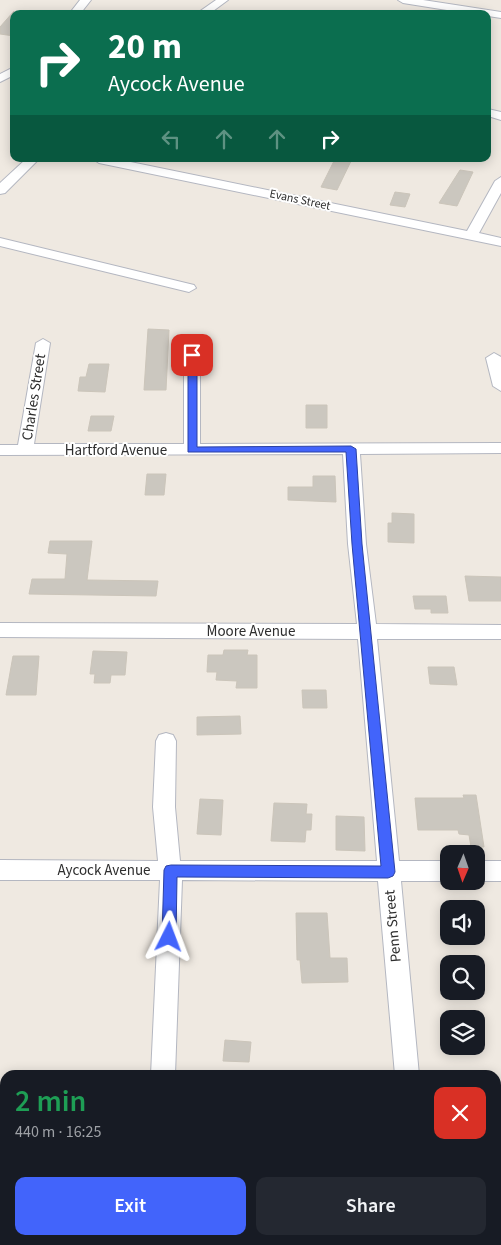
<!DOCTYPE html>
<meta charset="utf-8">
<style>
body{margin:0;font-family:"Source Sans 3",sans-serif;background:#242831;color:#f1f3f6;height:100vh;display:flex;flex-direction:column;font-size:19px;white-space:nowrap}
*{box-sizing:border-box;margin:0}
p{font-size:16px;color:#9ea1a6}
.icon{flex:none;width:28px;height:28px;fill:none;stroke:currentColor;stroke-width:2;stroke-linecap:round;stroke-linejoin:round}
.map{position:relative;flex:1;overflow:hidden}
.details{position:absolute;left:0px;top:1070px;width:501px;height:175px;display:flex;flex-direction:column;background:#171b24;border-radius:15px 15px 0 0;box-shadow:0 2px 12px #0003}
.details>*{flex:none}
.guide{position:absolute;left:10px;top:10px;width:481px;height:152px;border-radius:10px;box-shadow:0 2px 12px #0003;background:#0b6e4f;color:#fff;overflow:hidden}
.needle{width:32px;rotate:182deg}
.tools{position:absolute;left:440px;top:845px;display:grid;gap:10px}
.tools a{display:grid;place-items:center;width:45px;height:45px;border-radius:10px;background:#171b24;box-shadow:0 2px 12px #0003;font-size:25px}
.pin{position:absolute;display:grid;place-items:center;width:42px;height:42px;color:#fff;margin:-21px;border-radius:10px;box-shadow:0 2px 8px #0006}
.me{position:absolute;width:55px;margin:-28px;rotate:3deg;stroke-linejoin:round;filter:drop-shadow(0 0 4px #0008)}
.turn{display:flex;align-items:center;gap:18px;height:105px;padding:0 15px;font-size:22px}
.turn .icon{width:65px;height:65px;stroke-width:2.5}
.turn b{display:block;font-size:35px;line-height:42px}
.lanes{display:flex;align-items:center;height:48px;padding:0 15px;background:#0003;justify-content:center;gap:25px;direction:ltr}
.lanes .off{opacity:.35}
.round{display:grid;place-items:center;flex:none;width:52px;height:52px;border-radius:10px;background:#242831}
.overview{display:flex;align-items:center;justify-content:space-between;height:85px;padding:0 15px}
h1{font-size:30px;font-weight:600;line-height:38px;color:#1e9e55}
.button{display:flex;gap:10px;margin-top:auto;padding:10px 15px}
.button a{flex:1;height:58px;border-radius:10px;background:#4264fb;color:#fff;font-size:20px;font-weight:600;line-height:58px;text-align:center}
.button a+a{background:#242831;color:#f1f3f6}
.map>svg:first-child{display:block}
.building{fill:#cbc7bf;stroke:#cbc5ba}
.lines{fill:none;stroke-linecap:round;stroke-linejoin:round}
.minor-casing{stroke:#b4b7c1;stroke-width:2}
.minor{fill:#fff;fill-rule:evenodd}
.route{fill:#4264fb;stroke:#2b41a3}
.labels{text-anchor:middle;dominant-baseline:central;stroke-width:4;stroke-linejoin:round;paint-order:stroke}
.far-street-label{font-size:12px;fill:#2e2e2e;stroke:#fff}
.street-label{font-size:15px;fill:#2e2e2e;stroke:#fff}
</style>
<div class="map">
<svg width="501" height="1245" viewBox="0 0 501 1245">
<rect width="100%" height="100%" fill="#efe9e1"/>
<path class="building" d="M14,11V36L0,34V27Z
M335,159H352L337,190L321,187Z
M460,170L473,172L457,206L439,203Z
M395,192L410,194L405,207L390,205Z
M148,329L169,330L166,390H144Z
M89,364H109L105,392L78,391L80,377H86Z
M306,405H327V428H306Z
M91,416H114L111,431H88Z
M147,474H166L164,495H145Z
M313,476H335L336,502L288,500V487H313Z
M392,513L414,514V543L388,542V523H392Z
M50,541H92L87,580L158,581L156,596L29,594L32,579H65L67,554L48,553Z
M465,576L501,577V601H469Z
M413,596H446L448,613H431V609H415Z
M224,650H248L247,655H257V688H236L237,681L216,680L217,672H207L208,655H223Z
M93,651L127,652L125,675H111L110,683H94L95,674H90Z
M13,656H39L36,695H6Z
M428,667H454L457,685L430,684Z
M302,690H326L327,708H303Z
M240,716L241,734L197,735V717Z
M463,795H476L484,847H471L469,835L459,834L458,830H418L415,798H464Z
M200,799L223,800L221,835L197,834Z
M274,803L307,804L306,814H312L311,830H306L305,842L271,841Z
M336,816L364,817L365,851L336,850Z
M296,913H327L330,958H347L348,982L302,983L300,960H297Z
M225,1040L251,1042L249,1062L223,1061Z"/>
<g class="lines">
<defs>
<path id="minor" d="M80,0H91L80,14H69Z
M216,0H228L209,14H196Z
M398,0H423L501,12V18L488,16V14H472L403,3Z
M14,67V75L0,82V74Z
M488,109L501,112V120L488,116Z
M26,159H39L5,193L0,194V183Z
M93,159H116L467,231L495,181L501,177V193L479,233L501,238V246L99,163Z
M0,238L194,285L196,288L189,292L0,246Z
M43,339L50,343L34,444H184V355L192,350L200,355V444L501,443V453L360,454L366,544L376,624L501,625V639H377L399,861H449V881H401L419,1075H395L378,881L182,880L175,1075H151L160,880H0V860L158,861L153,807L156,741L159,735L166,733L173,735L176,741L175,807L180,861H377L358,639L0,637V623L357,624L348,544L343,454L0,455V445H18L36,343Z
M494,353L501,357V391L493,386L486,358Z
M476,861H501V881H476Z
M0,1212H5V1238H0Z
M496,1214H501V1240H495Z
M140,1240H168V1245H140Z"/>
</defs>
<use href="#minor" class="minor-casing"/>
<use href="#minor" class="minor"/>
</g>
<path class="route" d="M192,352L197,355V447L351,446L356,449L362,544L395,872L393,876L388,878L177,877L176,937L174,941L169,943L164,941L162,937L164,870L166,866L171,865L381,866L352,544L346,452H188V355Z"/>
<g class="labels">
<g class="far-street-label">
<text transform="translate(300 200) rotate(12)">Evans Street</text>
</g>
<g class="street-label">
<text transform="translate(34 397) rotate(-81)">Charles Street</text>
<text x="116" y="450">Hartford Avenue</text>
<text x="251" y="631">Moore Avenue</text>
<text x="104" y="870">Aycock Avenue</text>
<text transform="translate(393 926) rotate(-95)">Penn Street</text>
</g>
</g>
</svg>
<div class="tools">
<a><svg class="needle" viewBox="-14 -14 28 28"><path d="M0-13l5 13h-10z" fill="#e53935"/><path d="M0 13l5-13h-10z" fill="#9ea1a6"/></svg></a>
<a><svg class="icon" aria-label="sound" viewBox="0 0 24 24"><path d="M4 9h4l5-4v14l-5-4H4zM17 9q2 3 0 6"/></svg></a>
<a><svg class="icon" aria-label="search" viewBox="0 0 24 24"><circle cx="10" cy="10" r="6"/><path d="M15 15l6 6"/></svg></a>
<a><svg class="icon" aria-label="layers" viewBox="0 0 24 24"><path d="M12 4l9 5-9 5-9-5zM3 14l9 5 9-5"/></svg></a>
</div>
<div class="pin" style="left:192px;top:355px;background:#d93025"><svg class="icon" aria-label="arrive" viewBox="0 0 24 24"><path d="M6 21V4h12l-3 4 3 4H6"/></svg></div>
<svg class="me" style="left:169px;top:937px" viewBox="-20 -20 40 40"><path d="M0-17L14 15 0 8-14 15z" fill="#4264fb" stroke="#fff" stroke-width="4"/></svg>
<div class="guide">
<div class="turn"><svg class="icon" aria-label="right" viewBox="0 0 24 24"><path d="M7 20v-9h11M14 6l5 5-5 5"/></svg><div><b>20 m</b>Aycock Avenue</div></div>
<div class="lanes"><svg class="icon off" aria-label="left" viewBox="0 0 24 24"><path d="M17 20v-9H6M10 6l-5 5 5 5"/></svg><svg class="icon off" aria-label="ahead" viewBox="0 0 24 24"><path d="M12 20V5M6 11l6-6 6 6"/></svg><svg class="icon off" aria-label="ahead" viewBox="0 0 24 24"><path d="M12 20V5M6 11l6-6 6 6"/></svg><svg class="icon" aria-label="right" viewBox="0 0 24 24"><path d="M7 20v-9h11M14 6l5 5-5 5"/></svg></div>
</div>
<section class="details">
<div class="overview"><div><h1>2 min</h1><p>440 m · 16:25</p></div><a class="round" style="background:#d93025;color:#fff"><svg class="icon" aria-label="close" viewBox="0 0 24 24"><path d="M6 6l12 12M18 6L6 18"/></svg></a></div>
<div class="button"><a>Exit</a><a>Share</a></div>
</section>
</div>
